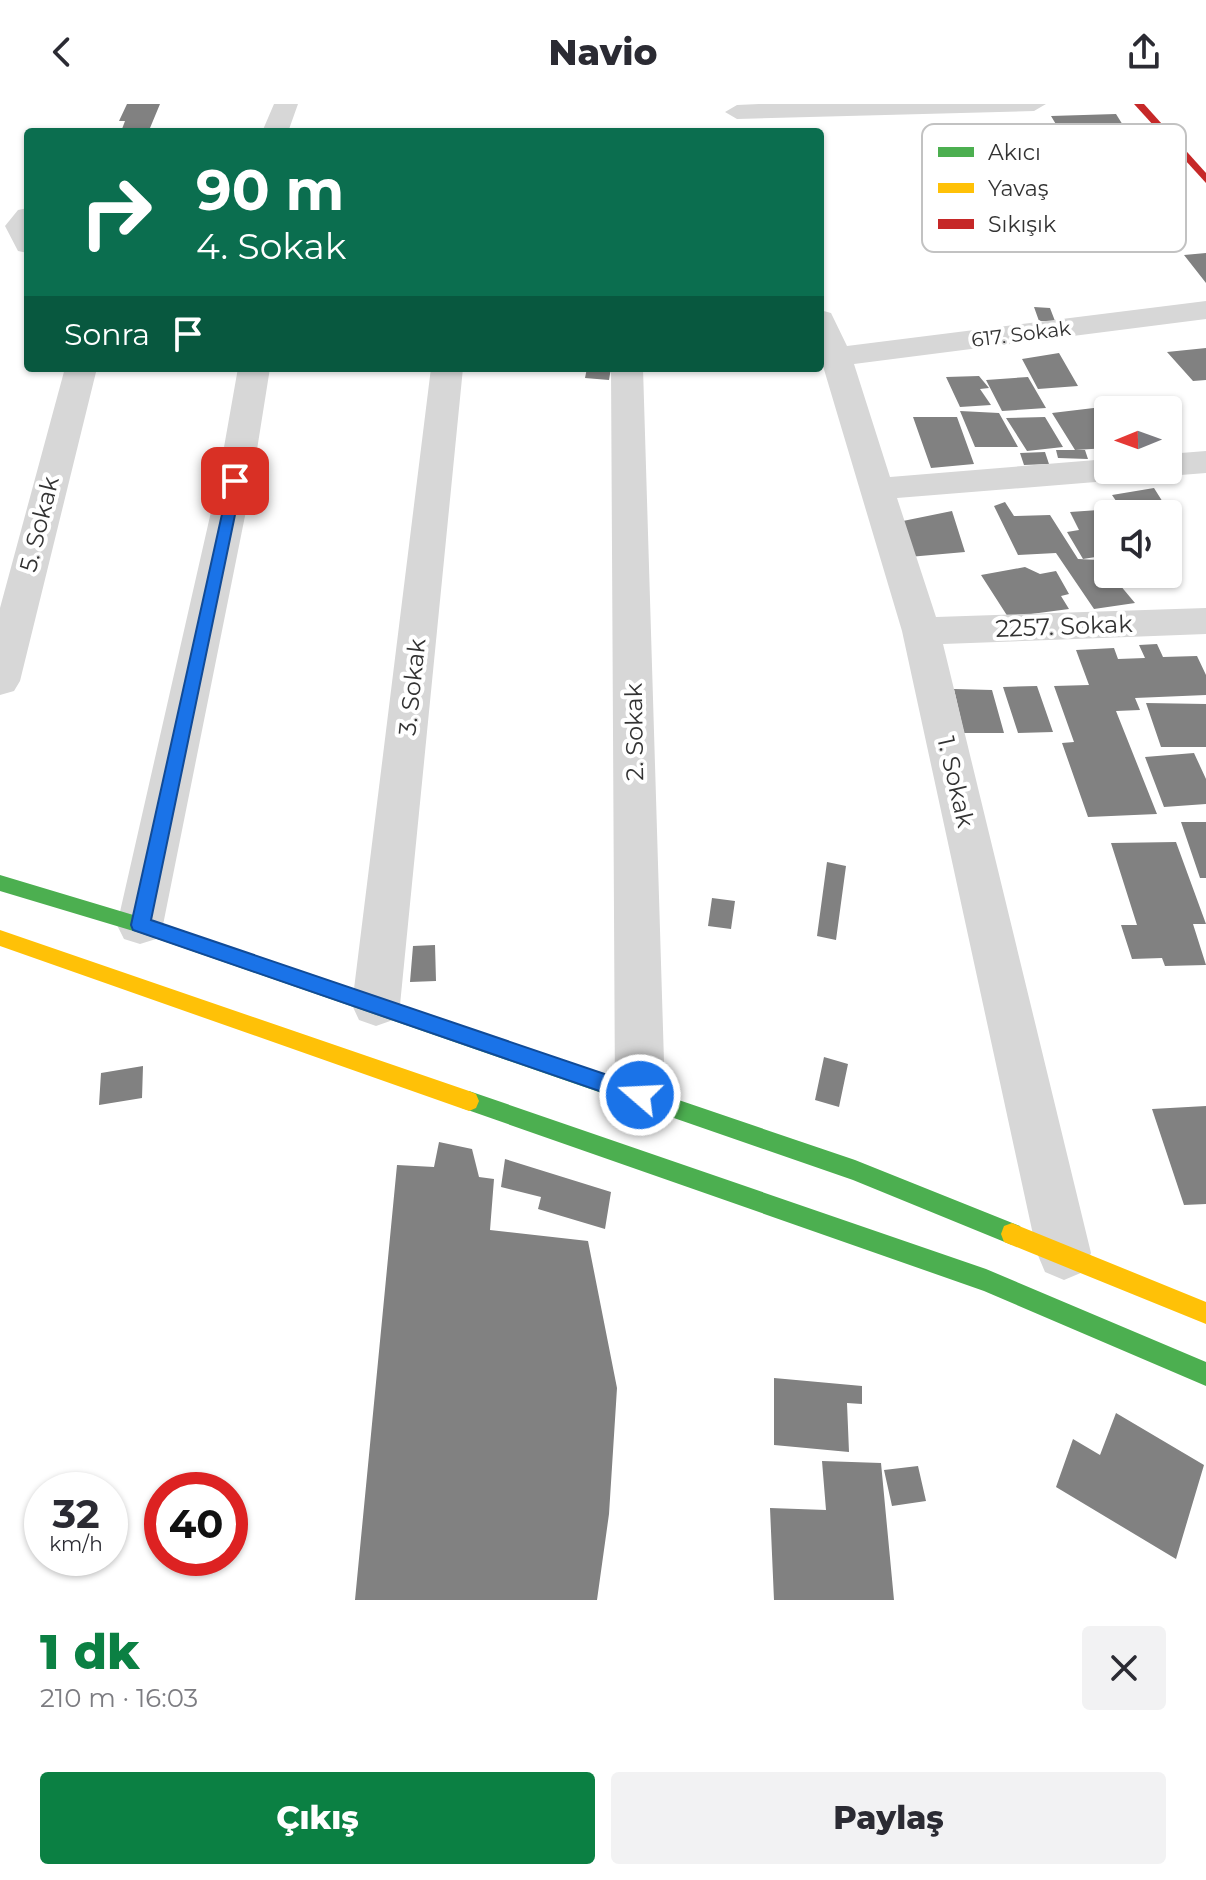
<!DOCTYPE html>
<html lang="tr">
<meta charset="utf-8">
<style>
body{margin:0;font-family:Montserrat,sans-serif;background:#f2f2f3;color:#2b2b33;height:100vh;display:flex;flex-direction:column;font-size:30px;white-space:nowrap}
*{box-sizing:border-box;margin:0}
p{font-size:26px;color:#7c7c81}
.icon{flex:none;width:44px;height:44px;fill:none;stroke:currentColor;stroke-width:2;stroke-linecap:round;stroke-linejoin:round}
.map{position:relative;height:1496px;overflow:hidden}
.drawer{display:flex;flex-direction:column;background:#fff;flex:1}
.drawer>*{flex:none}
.top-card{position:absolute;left:24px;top:24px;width:800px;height:244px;border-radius:8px;box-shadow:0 2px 6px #0004;background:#0b6e4f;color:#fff;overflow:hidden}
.needle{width:52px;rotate:269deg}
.controls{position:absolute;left:1094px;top:292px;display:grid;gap:16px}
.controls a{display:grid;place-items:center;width:88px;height:88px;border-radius:8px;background:#fff;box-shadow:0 2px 6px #0004;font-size:40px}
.speed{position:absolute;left:24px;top:1368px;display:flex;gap:16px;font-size:40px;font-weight:700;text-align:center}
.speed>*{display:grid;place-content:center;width:104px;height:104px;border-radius:50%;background:#fff;box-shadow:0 2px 6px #0004;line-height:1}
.speed small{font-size:20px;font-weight:400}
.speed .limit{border:12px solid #d22;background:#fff;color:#111}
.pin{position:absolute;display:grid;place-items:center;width:68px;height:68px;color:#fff;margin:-34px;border-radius:16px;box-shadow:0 4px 12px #0006}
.me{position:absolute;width:88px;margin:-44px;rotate:289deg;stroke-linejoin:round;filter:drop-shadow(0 0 6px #0008)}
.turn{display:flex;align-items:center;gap:28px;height:168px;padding:0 40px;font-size:36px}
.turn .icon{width:104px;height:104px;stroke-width:2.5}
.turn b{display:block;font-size:56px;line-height:68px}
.then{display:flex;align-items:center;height:76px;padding:0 40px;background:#0003;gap:16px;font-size:30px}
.round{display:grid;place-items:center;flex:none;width:84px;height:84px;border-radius:8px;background:#f2f2f3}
.summary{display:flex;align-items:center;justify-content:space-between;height:136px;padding:0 40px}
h1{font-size:48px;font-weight:800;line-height:60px;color:#0b8043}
.action{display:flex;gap:16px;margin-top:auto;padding:16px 40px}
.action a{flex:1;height:92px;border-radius:8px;background:#0b8043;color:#fff;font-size:32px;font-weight:800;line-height:92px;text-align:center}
.action a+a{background:#f2f2f3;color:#2b2b33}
header{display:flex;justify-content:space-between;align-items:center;height:104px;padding:0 40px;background:#fff;font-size:36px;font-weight:800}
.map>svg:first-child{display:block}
.building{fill:#818181}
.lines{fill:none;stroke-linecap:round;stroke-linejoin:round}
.street{fill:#d7d7d7;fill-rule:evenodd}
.fast{fill:#4caf50;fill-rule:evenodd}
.slow{fill:#ffc107;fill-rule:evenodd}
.jam{fill:#c62828;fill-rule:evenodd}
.route{fill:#1a73e8;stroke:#114b97;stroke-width:2}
.labels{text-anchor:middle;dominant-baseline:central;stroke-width:8;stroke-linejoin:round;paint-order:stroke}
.far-street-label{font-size:20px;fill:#333;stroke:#fff}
.street-label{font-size:24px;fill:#333;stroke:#fff}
.key{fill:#fff;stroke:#c2c2c2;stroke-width:2}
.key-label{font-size:22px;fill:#333}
</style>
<header><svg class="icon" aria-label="back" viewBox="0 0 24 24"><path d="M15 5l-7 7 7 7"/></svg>Navio<svg class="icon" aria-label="share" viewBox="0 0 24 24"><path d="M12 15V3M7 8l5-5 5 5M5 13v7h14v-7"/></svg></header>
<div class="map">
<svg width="1206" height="1496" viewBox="0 0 1206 1496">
<rect width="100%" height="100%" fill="#fff"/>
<path class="building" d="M127,0H160L150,24L122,25L125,17H119Z
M1116,10L1126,26L1060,27L1051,12Z
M1206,149V179L1184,151Z
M1034,203L1050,204L1055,217H1039Z
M1206,244V276L1193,277L1167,248Z
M1059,249L1078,282L1038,285L1022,255Z
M587,264H611L609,276L585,274Z
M979,272L989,284L980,285L991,301L960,303L946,273Z
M1028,273L1046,304L1002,307L986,276Z
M1102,303L1108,313V344L1075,346L1052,309Z
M960,307L999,309L1018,343H975Z
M913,313H957L974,360L931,364Z
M1045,313L1063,343L1027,347L1006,314Z
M1056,346H1085L1088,355L1058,354Z
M1045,348L1049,360L1024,361L1020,349Z
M1154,384L1176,419L1168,423V410H1125L1112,391Z
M1005,398L1014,412L1050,411L1078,455L1099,456L1135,499L1094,505L1056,449L1018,451L994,402Z
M1113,405L1116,410H1108V451L1083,455L1067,428L1079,426L1070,408Z
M952,407L965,448L909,453L898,418Z
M1025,463L1040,470L1056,467L1069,490L1061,492L1069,505L1008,513L981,471Z
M1157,540L1163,553L1197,552L1206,571V591L1135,594L1140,606L1116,607L1157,710L1088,713L1062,639L1074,638L1054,582L1089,581L1076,546L1114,544L1118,555L1145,554L1139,541Z
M1037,582L1053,628L1018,629L1003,583Z
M954,585L992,586L1004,629H964Z
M1146,599L1206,600V643H1161Z
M1194,649L1206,675V700L1164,703L1145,653Z
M1181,718H1206V774H1200Z
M1176,738L1206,820H1193L1206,861L1165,862L1162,854L1132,855L1121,821H1137L1111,739Z
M827,758L846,762L836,836L817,832Z
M712,794L735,797L731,825L708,822Z
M435,841L436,877L410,878L413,842Z
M824,953L848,960L839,1003L815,996Z
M143,962L142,994L99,1001L101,969Z
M1206,1002V1100L1184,1101L1152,1005Z
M439,1038L472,1045L479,1073L494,1075L490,1126L588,1137L617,1284L609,1410L597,1496H355L397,1061L434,1063Z
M505,1055L611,1088L605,1125L538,1105L541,1093L501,1083Z
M774,1274L862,1282V1300L847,1299L849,1348L774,1341Z
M1116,1309L1204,1361L1176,1455L1056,1383L1073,1335L1100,1351Z
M822,1357L881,1359L894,1496H774L770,1404L826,1406Z
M918,1362L926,1397L892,1402L884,1366Z"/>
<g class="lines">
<path class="street" d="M274,0H298L288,28H262Z
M1046,0L1034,7L737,15L725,8L737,1L759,0Z
M28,104V149L18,147L5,122L18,106Z
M1206,197V215L854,260L890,373L1108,355V366H1125L1120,374L1108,377L897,394L936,513L1206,504V530L943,540L1091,1149L1083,1168L1064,1176L1045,1168L1037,1149L902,527L820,252V206L831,209L847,242Z
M65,264H97L20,577L14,587L0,591V504Z
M238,264H270L252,377L163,821L156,835L140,840L124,835L117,821L218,377Z
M431,264H463L400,901L393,916L376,922L359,916L352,901Z
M611,264H643L665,991L658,1007L640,1014L622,1007L615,991Z
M1206,347V369L1168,372L1154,366H1168V350Z"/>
<path class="fast" d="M0,771L140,813L855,1056L1020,1122L1023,1130L1020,1138L1012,1141L853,1076L140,829L0,787Z
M469,987L986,1165L1206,1258V1282L984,1187L462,1004L459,997L462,990Z"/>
<path class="slow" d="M0,826L469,987L476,990L479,997L476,1004L469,1007L0,842Z
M1012,1119L1206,1198V1220L1004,1138L1001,1130L1004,1122Z"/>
<path class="jam" d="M1134,0H1144L1206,69V79Z"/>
</g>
<path class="route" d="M230,374L242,377L151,816L640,982L647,985L650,991L647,998L640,1001L133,826L131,821Z"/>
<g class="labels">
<g class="far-street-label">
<text transform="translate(1021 230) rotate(-7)">617. Sokak</text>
</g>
<g class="street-label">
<text transform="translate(39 420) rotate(-76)">5. Sokak</text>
<text transform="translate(1064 522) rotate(-2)">2257. Sokak</text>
<text transform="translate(412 583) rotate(-84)">3. Sokak</text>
<text transform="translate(634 628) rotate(-91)">2. Sokak</text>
<text transform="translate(956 678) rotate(77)">1. Sokak</text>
</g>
</g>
<rect x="922" y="20" width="264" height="128" rx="12" class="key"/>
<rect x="938" y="43" width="36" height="10" fill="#4caf50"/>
<rect x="938" y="79" width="36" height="10" fill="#ffc107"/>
<rect x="938" y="115" width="36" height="10" fill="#c62828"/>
<g class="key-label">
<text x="988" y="56">Akıcı</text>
<text x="988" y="92">Yavaş</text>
<text x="988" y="128">Sıkışık</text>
</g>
</svg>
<div class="controls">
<a><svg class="needle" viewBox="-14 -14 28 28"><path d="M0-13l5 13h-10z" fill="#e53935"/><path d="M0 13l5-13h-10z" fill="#7c7c81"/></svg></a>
<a><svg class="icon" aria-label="sound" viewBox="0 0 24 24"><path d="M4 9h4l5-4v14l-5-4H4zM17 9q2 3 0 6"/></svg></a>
</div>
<div class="speed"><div>32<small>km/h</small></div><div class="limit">40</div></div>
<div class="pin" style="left:235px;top:377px;background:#d93025"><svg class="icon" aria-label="arrive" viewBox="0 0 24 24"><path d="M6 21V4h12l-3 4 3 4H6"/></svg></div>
<svg class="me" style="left:640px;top:991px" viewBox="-20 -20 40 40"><circle r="17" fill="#1a73e8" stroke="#fff" stroke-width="3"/><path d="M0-11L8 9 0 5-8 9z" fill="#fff"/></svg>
<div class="top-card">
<div class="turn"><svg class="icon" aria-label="right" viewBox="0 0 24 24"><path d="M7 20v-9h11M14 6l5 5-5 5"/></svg><div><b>90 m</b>4. Sokak</div></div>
<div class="then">Sonra<svg class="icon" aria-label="arrive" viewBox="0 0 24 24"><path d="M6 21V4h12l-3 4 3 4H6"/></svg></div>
</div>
</div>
<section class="drawer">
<div class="summary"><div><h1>1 dk</h1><p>210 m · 16:03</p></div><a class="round"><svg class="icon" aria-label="close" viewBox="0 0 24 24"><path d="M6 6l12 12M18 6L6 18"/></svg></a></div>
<div class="action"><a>Çıkış</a><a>Paylaş</a></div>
</section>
